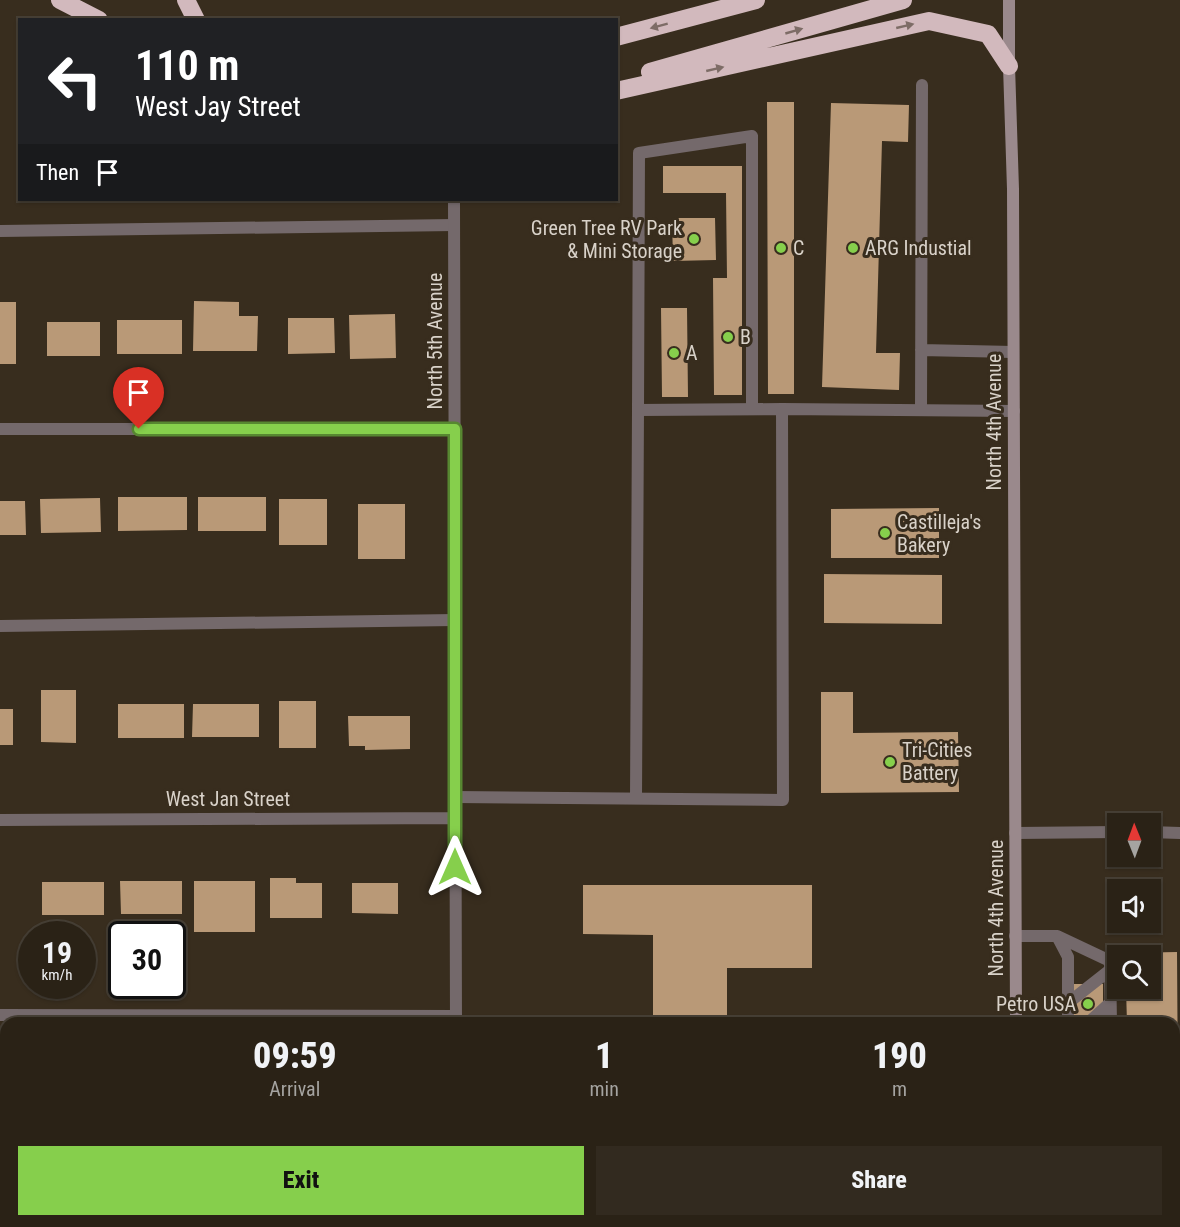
<!DOCTYPE html>
<style>
body{margin:0;font-family:"Roboto Condensed",sans-serif;background:#322a1f;color:#f1f3f6;height:100vh;display:flex;flex-direction:column;font-size:22px;white-space:nowrap}
*{box-sizing:border-box;margin:0}
p{font-size:20px;color:#a5a4a1}
.icon{flex:none;width:33px;height:33px;fill:none;stroke:currentColor;stroke-width:2;stroke-linecap:round;stroke-linejoin:round}
.map{position:relative;flex:1;overflow:hidden}
.panel{position:absolute;left:0px;top:1017px;width:1180px;height:210px;display:flex;flex-direction:column;background:#2a2216;border-radius:18px 18px 0 0;box-shadow:0 2px 4px #0004,0 0 0 2px #463f35}
.panel>*{flex:none}
.banner{position:absolute;left:18px;top:18px;width:600px;height:183px;border-radius:0px;box-shadow:0 2px 4px #0004,0 0 0 2px #463f35;background:#202124;color:#fff;overflow:hidden}
.needle{width:39px;rotate:359deg}
.fabs{position:absolute;left:1107px;top:813px;display:grid;gap:12px}
.fabs a{display:grid;place-items:center;width:54px;height:54px;border-radius:0px;background:#2a2216;box-shadow:0 2px 4px #0004,0 0 0 2px #463f35;font-size:30px}
.speed{position:absolute;left:18px;top:921px;display:flex;gap:12px;font-size:30px;font-weight:700;text-align:center}
.speed>*{display:grid;place-content:center;width:78px;height:78px;border-radius:50%;background:#2a2216;box-shadow:0 2px 4px #0004,0 0 0 2px #463f35;line-height:1}
.speed small{font-size:15px;font-weight:400}
.speed .limit{border:3px solid #111;border-radius:9px;background:#fff;color:#111}
.pin{position:absolute;display:grid;place-items:center;width:51px;height:51px;color:#fff;margin:-62px -26px;border-radius:50% 50% 50% 0;rotate:-45deg;box-shadow:0 0 6px #0007}
.pin .icon{rotate:45deg}
.me{position:absolute;width:66px;margin:-33px;rotate:0deg;stroke-linejoin:round;filter:drop-shadow(0 0 4px #0008)}
.turn{display:flex;align-items:center;gap:21px;height:126px;padding:0 18px;font-size:27px}
.turn .icon{width:78px;height:78px;stroke-width:2.5}
.turn b{display:block;font-size:42px;line-height:51px}
.then{display:flex;align-items:center;height:57px;padding:0 18px;background:#0003;gap:12px;font-size:22px}
.eta{display:flex;justify-content:space-evenly;align-items:center;height:102px;text-align:center}
.eta b{font-size:36px;font-weight:800;line-height:42px}
.cta{display:flex;gap:12px;margin-top:auto;padding:12px 18px}
.cta a{flex:1;height:69px;border-radius:0px;background:#86cf4c;color:#111;font-size:24px;font-weight:800;line-height:69px;text-align:center}
.cta a+a{background:#322a1f;color:#f1f3f6}
.map>svg:first-child{display:block}
.building{fill:#b99977}
.lines{fill:none;stroke-linecap:round;stroke-linejoin:round}
.service{stroke:#74696b;stroke-width:12}
.minor{stroke:#74696b;stroke-width:12}
.secondary{stroke:#9a898c;stroke-width:12}
.motorway{stroke:#d2b9bd;stroke-width:18}
.oneway{fill:#7d6c66}
.route-casing{stroke:#578731;stroke-width:15}
.route{stroke:#86cf4c;stroke-width:10}
.poi-dot{fill:#86cf4c;stroke:#382d1e;stroke-width:2}
.labels{text-anchor:middle;dominant-baseline:central;stroke-width:6;stroke-linejoin:round;paint-order:stroke}
.poi-label{font-size:20px;fill:#d9d2c9;stroke:#382d1e;text-anchor:start}
.street-label{font-size:20px;fill:#d9d2c9;stroke:#382d1e}
</style>
<div class="map">
<svg width="1180" height="1227" viewBox="0 0 1180 1227">
<rect width="100%" height="100%" fill="#382d1e"/>
<path class="building" d="M767,102H794V394H768Z
M831,103L909,105L908,142L882,141L876,353H900L899,390L822,387Z
M663,166H742V395H714L713,278H727L726,193H663Z
M672,218H715L716,260L673,261Z
M194,301L239,302V316H258L257,351H193Z
M0,302H16V364H0Z
M661,308H687L688,397H662Z
M395,314L396,358L350,359L349,315Z
M288,318H334L335,353L288,354Z
M117,320H182V354H117Z
M47,322H100V356H47Z
M118,497H187V530L118,531Z
M198,497H266V531H198Z
M100,498L101,532L41,533L40,499Z
M279,499H327V545H279Z
M0,501H25L26,535H0Z
M358,504H405V559H358Z
M939,508V558H831V509Z
M824,574L942,575V624L824,623Z
M41,690H76V743L41,742Z
M821,692H853V733L958,732L959,792L821,793Z
M279,701H316V748H279Z
M118,704H184V738H118Z
M193,704H259V737H192Z
M0,709H13V745H0Z
M348,716H410V749L365,750V746H349Z
M270,878H296V883H322V918H270Z
M120,881H182V914H121Z
M194,881H255V932H194Z
M42,882H104V915H42Z
M352,883H398V914L352,913Z
M583,885H812V968H727V1023H653V935L583,934Z
M1177,952L1178,1094H1174V1023H1127L1126,988H1150V956H1126V953Z
M1072,984H1103V1023H1073Z
M0,1048H6V1145H0Z"/>
<g class="lines">
<path class="service" d="M0,231L454,225
M921,350L1013,352
M638,410L639,153L752,136V409
M921,410L922,85
M0,626L455,620
M455,797L783,800L782,409
M636,798L638,410L782,409L1014,411
M1015,936H1057L1068,957V1023
M1057,936L1110,961L1111,1023
M1068,1003L1110,970
M0,1015L456,1016
M1088,1023L1110,1003"/>
<path class="minor" d="M454,200L456,1023
M0,429H455
M0,820L455,818
M1150,832L1180,833
M1015,833L1118,832
M0,1211H6
M456,1227V1221"/>
<path class="secondary" d="M1009,0V66L1013,189L1016,1023
M1017,1221V1227"/>
<path class="motorway" d="M60,0L99,20
M186,0L196,20
M616,37L756,0
M650,72L903,0
M616,91L929,21L988,34L1009,66"/>
</g>
<defs><path id="oneway-solid" d="M-6-.8H1V-3.2L6.5 0L1 3.2V.8H-6Z" transform="scale(1.5)"/></defs>
<g class="oneway">
<use href="#oneway-solid" transform="translate(659 26) rotate(165)"/>
<use href="#oneway-solid" transform="translate(905 26) rotate(-13)"/>
<use href="#oneway-solid" transform="translate(794 31) rotate(-16)"/>
<use href="#oneway-solid" transform="translate(715 69) rotate(-13)"/>
</g>
<g class="lines">
<defs>
<path id="route" d="M139,429H455V867"/>
</defs>
<use href="#route" class="route-casing"/>
<use href="#route" class="route"/>
</g>
<g class="poi-dot">
<circle cx="694" cy="239" r="6"/>
<circle cx="781" cy="248" r="6"/>
<circle cx="853" cy="248" r="6"/>
<circle cx="728" cy="337" r="6"/>
<circle cx="674" cy="353" r="6"/>
<circle cx="885" cy="533" r="6"/>
<circle cx="890" cy="762" r="6"/>
<circle cx="1088" cy="1004" r="6"/>
</g>
<g class="labels">
<g class="poi-label">
<text x="682" y="228" text-anchor="end">Green Tree RV Park<tspan x="682" dy="23">&amp; Mini Storage</tspan></text>
<text x="793" y="248">C</text>
<text x="865" y="248">ARG Industial</text>
<text x="740" y="337">B</text>
<text x="686" y="353">A</text>
<text x="897" y="522">Castilleja's<tspan x="897" dy="23">Bakery</tspan></text>
<text x="902" y="750">Tri-Cities<tspan x="902" dy="23">Battery</tspan></text>
<text x="1076" y="1004" text-anchor="end">Petro USA</text>
</g>
<g class="street-label">
<text transform="translate(435 341) rotate(-90)">North 5th Avenue</text>
<text transform="translate(994 422) rotate(-90)">North 4th Avenue</text>
<text x="228" y="799">West Jan Street</text>
<text transform="translate(996 908) rotate(-90)">North 4th Avenue</text>
</g>
</g>
</svg>
<div class="fabs">
<a><svg class="needle" viewBox="-14 -14 28 28"><path d="M0-13l5 13h-10z" fill="#e53935"/><path d="M0 13l5-13h-10z" fill="#a5a4a1"/></svg></a>
<a><svg class="icon" aria-label="sound" viewBox="0 0 24 24"><path d="M4 9h4l5-4v14l-5-4H4zM17 9q2 3 0 6"/></svg></a>
<a><svg class="icon" aria-label="search" viewBox="0 0 24 24"><circle cx="10" cy="10" r="6"/><path d="M15 15l6 6"/></svg></a>
</div>
<div class="speed"><div>19<small>km/h</small></div><div class="limit">30</div></div>
<div class="pin" style="left:139px;top:429px;background:#d93025"><svg class="icon" aria-label="arrive" viewBox="0 0 24 24"><path d="M6 21V4h12l-3 4 3 4H6"/></svg></div>
<svg class="me" style="left:455px;top:867px" viewBox="-20 -20 40 40"><path d="M0-17L14 15 0 8-14 15z" fill="#86cf4c" stroke="#fff" stroke-width="4"/></svg>
<div class="banner">
<div class="turn"><svg class="icon" aria-label="left" viewBox="0 0 24 24"><path d="M17 20v-9H6M10 6l-5 5 5 5"/></svg><div><b>110 m</b>West Jay Street</div></div>
<div class="then">Then<svg class="icon" aria-label="arrive" viewBox="0 0 24 24"><path d="M6 21V4h12l-3 4 3 4H6"/></svg></div>
</div>
<section class="panel">
<div class="eta">
<div><b>09:59</b><p>Arrival</p></div>
<div><b>1</b><p>min</p></div>
<div><b>190</b><p>m</p></div>
</div>
<div class="cta"><a>Exit</a><a>Share</a></div>
</section>
</div>
